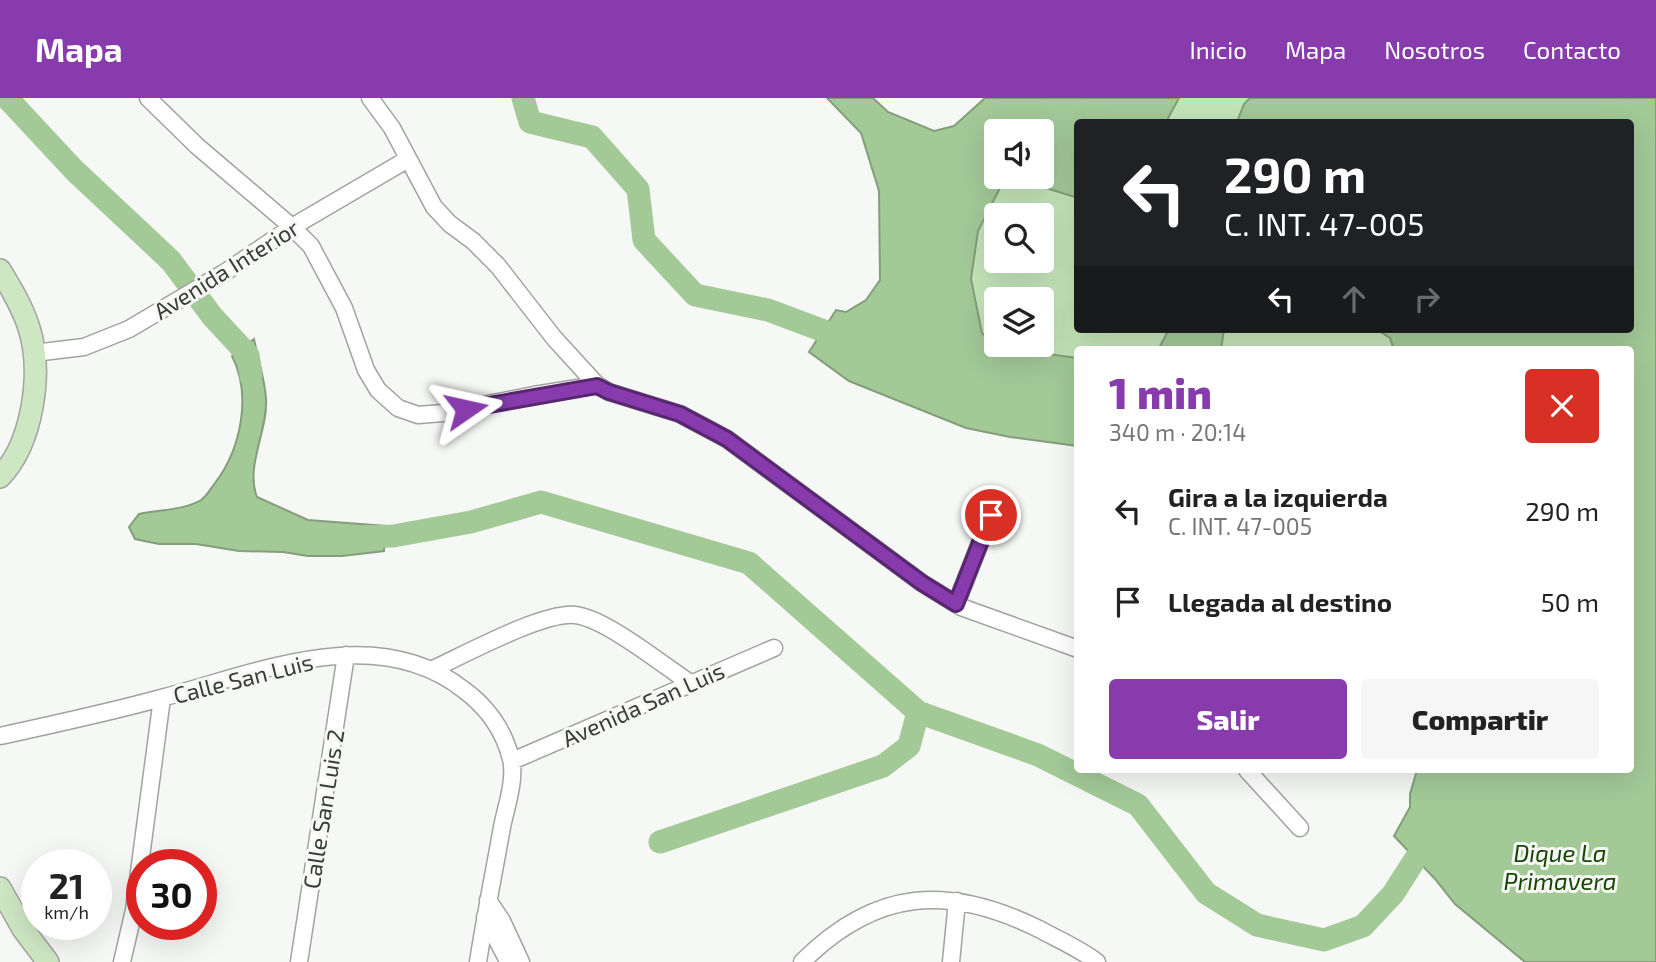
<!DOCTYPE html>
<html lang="es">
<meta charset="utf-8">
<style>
body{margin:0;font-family:"Exo 2",sans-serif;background:#f6f6f6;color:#222;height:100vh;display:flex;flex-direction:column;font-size:26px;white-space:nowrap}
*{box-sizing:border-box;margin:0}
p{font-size:23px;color:#767676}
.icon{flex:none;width:38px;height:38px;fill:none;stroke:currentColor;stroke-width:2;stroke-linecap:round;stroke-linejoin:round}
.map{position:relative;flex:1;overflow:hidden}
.details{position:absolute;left:1074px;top:248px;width:560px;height:427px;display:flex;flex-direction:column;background:#fff;border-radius:7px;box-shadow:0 7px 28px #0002}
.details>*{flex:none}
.hud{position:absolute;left:1074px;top:21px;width:560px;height:214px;border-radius:7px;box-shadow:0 7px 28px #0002;background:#202124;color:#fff;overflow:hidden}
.tools{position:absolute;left:984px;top:21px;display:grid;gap:14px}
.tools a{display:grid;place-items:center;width:70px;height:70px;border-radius:7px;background:#fff;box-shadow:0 7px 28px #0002;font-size:35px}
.speed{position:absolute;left:21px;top:751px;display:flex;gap:14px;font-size:35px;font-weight:700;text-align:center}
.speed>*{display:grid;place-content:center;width:91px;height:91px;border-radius:50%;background:#fff;box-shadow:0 7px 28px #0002;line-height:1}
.speed small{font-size:18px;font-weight:400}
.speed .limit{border:10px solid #d22;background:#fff;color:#111}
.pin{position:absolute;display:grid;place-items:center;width:60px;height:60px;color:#fff;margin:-30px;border:4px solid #fff;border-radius:50%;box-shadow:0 2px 7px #0007}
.me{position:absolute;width:77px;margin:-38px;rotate:79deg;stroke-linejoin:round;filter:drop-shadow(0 0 5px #0008)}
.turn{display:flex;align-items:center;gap:24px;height:147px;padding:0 35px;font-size:32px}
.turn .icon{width:91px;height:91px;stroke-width:2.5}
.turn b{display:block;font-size:49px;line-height:60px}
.lanes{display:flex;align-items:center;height:66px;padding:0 35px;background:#0003;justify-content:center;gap:35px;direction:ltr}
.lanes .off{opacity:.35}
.round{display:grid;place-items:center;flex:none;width:74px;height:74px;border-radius:7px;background:#f6f6f6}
.headline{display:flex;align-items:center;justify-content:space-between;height:119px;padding:0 35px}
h1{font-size:42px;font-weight:800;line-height:52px;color:#873bac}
.button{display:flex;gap:14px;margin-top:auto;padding:14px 35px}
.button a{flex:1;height:80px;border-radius:7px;background:#873bac;color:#fff;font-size:28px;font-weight:800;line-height:80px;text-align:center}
.button a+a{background:#f6f6f6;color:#222}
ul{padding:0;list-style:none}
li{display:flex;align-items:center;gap:21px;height:91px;padding:0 35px}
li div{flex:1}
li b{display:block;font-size:26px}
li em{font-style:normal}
header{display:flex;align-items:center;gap:42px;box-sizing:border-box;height:98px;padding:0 35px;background:#873bac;color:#fff}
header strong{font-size:33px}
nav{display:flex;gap:38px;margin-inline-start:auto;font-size:24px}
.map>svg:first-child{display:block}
.green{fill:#c3e4b9;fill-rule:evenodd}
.water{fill:#a3c997;stroke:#849e7b;stroke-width:2;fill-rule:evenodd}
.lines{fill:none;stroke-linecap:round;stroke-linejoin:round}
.river{stroke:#a3c997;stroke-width:23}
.street-casing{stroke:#a1a3a1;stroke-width:19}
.secondary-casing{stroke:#a1a3a1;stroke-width:24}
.street{stroke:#fff;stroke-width:16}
.secondary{stroke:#cee7c3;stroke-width:21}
.route-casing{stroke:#582670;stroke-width:18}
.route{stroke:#873bac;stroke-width:12}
.labels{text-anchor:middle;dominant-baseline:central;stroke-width:6;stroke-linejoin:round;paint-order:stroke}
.street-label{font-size:23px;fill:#3a3b3a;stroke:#f6f8f5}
.water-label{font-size:24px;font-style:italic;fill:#164600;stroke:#f6f8f5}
</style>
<header>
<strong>Mapa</strong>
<nav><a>Inicio</a><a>Mapa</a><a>Nosotros</a><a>Contacto</a></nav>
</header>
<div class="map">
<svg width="1656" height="864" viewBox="0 0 1656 864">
<rect width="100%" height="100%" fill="#f6f8f5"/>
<path class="green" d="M1179,0H1250L1244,6L1237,24H1166Z
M1020,82L1078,100V231H1169L1158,252H1078V260L996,249L982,235L971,181L978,133L1001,88ZM996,117H1041V163H996ZM996,201H1041V247H996Z
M1224,231H1376L1390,240L1394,252H1221Z"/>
<path class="water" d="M827,0H873L888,14L934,33L954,28L985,0H1179L1166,24H1078V100L1020,82L1001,88L978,133L971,181L982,235L996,249L1078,260V348L1010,339L966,330L849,283L809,254L836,212L846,214L866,202L880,182L879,93L861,35ZM1041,33V79H996V33Z
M1250,0H1656V864H1525L1455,806L1435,781L1394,738L1410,709V696L1417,672H1631V252H1394L1390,240L1376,231H1631V24H1237L1244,6Z
M1169,231H1224L1221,252H1158Z
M254,241C258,261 265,282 266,301C268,333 245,368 257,399L308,422L386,428L384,453L342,458H308L283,454L239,453L196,446H159L135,441L129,429L139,416C158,412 185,412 201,402C207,398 211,390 215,385C241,351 252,297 232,258Z"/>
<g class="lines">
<path class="river" d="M7,0L74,72L171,163L212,218L248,257L251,278
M523,0L530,24L592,39L638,91L644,142L695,197L768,212L824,233
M354,439L393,438L471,424L541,404L749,465L918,614L909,648L883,668L660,744
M918,614L1038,657L1138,707L1206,795L1257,827L1324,842L1363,828L1393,796L1416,760"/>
<defs>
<path id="street" d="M148,0L197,48L292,129L311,148L344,210L366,272L378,292L398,310L418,317L443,315L534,297L597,287
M370,0L392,30L434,109L450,126L473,143L498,168L554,240L597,287L609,294L680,316L727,341L922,485L961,509L1078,551
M34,255L84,249L129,231L224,175L292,129L408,61
M956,506L991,417
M431,572C464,557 542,514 575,517C605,520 663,567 690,585
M0,638C55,626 111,614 165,599C259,574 376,523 464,592C487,609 504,633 511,661C516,681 506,709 502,729C494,774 485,819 478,864
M512,663L774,550
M1247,672L1300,730
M488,802L502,823L521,864
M485,819L508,863
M122,864L134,812L162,600
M299,864L346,557
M802,864C876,790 949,786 1041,832C1059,842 1080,851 1097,864
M951,864L957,803"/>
<path id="secondary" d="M0,172C11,190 23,210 29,230C43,274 33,345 0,379
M0,790L23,831L48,864"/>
</defs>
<use href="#street" class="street-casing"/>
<use href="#secondary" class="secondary-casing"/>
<use href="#street" class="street"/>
<use href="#secondary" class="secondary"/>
</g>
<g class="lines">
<defs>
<path id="route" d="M466,311L597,288L609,294L680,316L727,341L922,485L956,506L991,417"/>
</defs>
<use href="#route" class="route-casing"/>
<use href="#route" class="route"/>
</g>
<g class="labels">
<g class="street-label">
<text transform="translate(226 171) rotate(-32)">Avenida Interior</text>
<text transform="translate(243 580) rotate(-14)">Calle San Luis</text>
<text transform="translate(643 606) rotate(-24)">Avenida San Luis</text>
<text transform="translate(323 711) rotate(-81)">Calle San Luis 2</text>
</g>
<g class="water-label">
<text x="1560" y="754">Dique La<tspan x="1560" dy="28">Primavera</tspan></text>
</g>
</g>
</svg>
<div class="tools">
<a><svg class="icon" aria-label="sound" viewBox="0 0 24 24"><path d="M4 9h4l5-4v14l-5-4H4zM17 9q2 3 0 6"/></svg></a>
<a><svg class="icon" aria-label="search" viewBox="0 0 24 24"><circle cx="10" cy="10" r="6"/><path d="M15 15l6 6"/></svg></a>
<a><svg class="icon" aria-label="layers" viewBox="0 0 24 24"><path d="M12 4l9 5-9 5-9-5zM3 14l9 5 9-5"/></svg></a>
</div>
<div class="speed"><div>21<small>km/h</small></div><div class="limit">30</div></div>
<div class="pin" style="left:991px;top:417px;background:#d93025"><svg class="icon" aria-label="arrive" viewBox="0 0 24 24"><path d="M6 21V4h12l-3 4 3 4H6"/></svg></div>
<svg class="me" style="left:466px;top:311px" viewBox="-20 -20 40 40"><path d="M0-17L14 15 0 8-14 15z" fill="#873bac" stroke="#fff" stroke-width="4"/></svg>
<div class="hud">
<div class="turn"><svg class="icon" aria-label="left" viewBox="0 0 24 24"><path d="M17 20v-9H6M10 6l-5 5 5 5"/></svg><div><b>290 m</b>C. INT. 47-005</div></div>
<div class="lanes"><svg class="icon" aria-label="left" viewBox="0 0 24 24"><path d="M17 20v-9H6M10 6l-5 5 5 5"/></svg><svg class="icon off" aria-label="ahead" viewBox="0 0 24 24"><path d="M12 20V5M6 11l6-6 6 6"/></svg><svg class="icon off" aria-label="right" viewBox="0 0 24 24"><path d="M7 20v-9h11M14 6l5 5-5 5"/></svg></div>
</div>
<section class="details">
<div class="headline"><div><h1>1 min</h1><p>340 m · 20:14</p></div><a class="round" style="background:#d93025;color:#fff"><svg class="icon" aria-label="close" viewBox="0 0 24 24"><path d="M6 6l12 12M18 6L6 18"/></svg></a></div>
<ul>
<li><svg class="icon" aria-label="left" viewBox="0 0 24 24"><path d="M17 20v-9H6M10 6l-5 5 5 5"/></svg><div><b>Gira a la izquierda</b><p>C. INT. 47-005</p></div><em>290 m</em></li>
<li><svg class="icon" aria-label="arrive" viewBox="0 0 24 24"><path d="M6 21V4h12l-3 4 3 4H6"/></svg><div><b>Llegada al destino</b></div><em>50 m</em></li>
</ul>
<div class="button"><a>Salir</a><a>Compartir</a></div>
</section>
</div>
